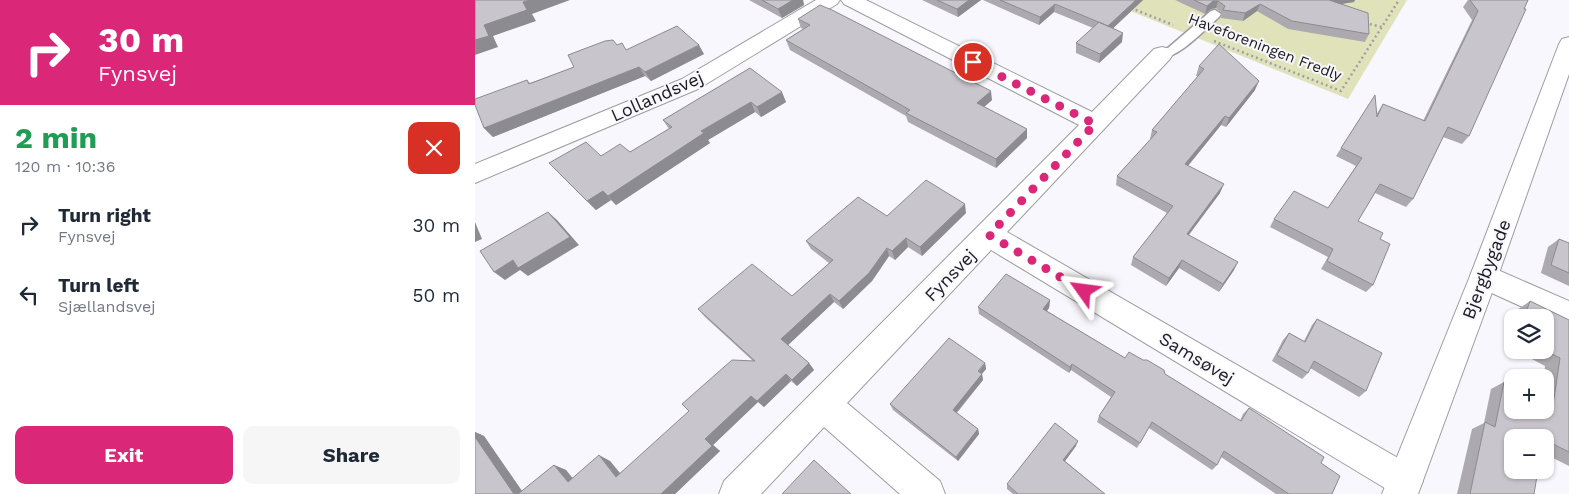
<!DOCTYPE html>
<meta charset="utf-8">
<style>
body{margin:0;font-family:"Work Sans",sans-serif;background:#f6f6f7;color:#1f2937;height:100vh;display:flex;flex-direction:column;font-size:19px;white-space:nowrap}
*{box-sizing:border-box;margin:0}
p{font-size:16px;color:#747a83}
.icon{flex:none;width:28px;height:28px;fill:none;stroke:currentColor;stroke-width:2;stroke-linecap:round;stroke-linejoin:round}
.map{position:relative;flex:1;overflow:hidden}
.details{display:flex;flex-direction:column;background:#fff;width:475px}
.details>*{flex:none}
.hud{background:#db2777;color:#fff;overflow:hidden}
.buttons{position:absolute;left:1029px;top:309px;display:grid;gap:10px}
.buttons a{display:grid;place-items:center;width:50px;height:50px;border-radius:10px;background:#fff;box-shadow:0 1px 4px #0004;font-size:25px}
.pin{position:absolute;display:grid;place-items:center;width:42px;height:42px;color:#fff;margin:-21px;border:2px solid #fff;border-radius:50%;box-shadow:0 1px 5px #0007}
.me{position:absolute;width:55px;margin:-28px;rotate:301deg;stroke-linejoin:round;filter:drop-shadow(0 0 4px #0008)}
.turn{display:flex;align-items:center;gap:18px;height:105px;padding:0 15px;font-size:22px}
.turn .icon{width:65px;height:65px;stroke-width:2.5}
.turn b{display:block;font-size:35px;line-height:42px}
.round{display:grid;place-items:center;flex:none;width:52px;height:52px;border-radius:10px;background:#f6f6f7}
.headline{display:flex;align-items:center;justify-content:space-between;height:85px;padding:0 15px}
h1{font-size:30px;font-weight:700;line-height:38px;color:#1e9e55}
.button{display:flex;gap:10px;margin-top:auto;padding:10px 15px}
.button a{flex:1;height:58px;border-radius:10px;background:#db2777;color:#fff;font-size:20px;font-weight:700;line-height:58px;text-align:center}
.button a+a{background:#f6f6f7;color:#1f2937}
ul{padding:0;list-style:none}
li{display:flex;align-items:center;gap:15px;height:70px;padding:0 15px}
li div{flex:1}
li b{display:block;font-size:19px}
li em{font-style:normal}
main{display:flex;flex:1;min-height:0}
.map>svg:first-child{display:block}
.green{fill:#e0e3ba}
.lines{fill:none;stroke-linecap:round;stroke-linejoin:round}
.lane-casing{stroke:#9d9da2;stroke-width:3}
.street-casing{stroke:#9d9da2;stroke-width:2}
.secondary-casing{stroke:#9d9da2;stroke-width:2}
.path{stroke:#a0a0a5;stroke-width:2.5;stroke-dasharray:2 3;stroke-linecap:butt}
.lane{fill:#fff;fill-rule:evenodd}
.street{fill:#fff;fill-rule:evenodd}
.secondary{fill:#fff;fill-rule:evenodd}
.wall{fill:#acaaaf}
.shaded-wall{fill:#8c8b8f}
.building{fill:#c8c6cc;stroke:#8c8b8f}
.route{stroke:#db2777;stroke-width:9;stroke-dasharray:0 16.2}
.labels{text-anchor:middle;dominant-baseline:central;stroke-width:4;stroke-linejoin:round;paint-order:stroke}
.far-street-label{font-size:15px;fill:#1b1b1d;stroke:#f7f7fd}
.street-label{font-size:18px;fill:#1b1b1d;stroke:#f7f7fd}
</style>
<main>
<section class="details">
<div class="hud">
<div class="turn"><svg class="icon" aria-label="right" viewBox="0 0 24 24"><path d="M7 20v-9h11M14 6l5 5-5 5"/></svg><div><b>30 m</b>Fynsvej</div></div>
</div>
<div class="headline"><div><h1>2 min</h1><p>120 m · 10:36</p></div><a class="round" style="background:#d93025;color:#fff"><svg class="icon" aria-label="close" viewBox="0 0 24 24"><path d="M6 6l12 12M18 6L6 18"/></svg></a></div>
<ul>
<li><svg class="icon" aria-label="right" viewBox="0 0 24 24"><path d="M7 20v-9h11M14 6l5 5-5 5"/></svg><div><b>Turn right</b><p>Fynsvej</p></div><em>30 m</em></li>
<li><svg class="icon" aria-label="left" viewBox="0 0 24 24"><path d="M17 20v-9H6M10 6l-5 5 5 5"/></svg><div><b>Turn left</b><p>Sjællandsvej</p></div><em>50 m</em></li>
</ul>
<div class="button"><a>Exit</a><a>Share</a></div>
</section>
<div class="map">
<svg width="1094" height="494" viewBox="0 0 1094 494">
<rect width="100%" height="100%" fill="#f7f7fd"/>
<path class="green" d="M628,0H932L873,99Z"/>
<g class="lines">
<defs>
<path id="lane" d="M740,10L746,14L744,17C731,28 701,62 683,57L681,54L683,51L693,48L736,11Z"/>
<path id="street" d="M341,0H365L362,4L223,89L0,183V164L207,79Z
M366,0H391L617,112L679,49L687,47L695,49L698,54L695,59L532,232L942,469L948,481L942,493H918L516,250L372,403L465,481L470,494H425L349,427L286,494H244L249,481L604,125L369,4Z
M1009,264L1094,301V328L999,285L995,276L999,267Z"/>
<path id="secondary" d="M1094,37V74L1023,276L943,494H907L995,276L1084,44L1087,39Z"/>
</defs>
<use href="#lane" class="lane-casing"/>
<use href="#street" class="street-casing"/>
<use href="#secondary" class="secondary-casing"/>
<path class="path" d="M656,8L698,25
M890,23L907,27
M739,41L866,91L924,0"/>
<use href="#lane" class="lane"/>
<use href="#street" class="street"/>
<use href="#secondary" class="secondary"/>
</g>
<path class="wall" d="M274,0H328L329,5L307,18Z
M447,0H506L483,17Z
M508,0H668L638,28L647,42L624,63L601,53V43L618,28L579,12L564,25Z
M700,0H880L879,2L866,4L894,34L890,42L813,29L782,11L768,21L746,18L747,13L741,8L736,9L730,14Z
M993,0H1053L994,136L987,144L968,137L938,199L931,207L900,193L883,221L905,239L898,285L891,292L846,269L853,257L795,227L799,219L853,208L881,166L861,156L900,95L901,115L908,104L948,121L997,20L988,7Z
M323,19L517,100L509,107L552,129V138L521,168L433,122L431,116L315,50L311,40L328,29L326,28Z
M142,45L151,50L229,54L176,81L170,76L18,137L9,128L52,80L55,83L99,67Z
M724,66L780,90L751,127L746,125L713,166L745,193L714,235L759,270L744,292L704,268L691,286L656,265L658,257L692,213L641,185L642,176L676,139H675L677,130L723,76H721Z
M275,68L311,102L286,117L280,112L233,140L235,143L141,205L136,200L121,210L74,163L126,156L155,152L194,129L188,120Z
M491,213L447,256L433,247L420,260L414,256L397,281L368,309L359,302L313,345L334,363L339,370L322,386L316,381L289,407L283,402L238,445L245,451L200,494H0V432L9,436L47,491L79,465L91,470L97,478L135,461L145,473L278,361L230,317L223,309L317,296L354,263L336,249L331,241L412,216Z
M1084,239L1094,243V286L1066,273L1073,247Z
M575,300L574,308L572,311L650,358L690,374L765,421L768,414L774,408L846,463L857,494H801L746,457L742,465L737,470L674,428L662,448L622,422L624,416L636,397L596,370L594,373L504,314L503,307Z
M1055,301L1094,320V466L1070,454V438H1038L1059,494H982L997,429L1009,423L1016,389L1029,382L1070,410V378H1069L1070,366L1040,350H1070V318H1040L1042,310Z
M842,319L891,391L884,397L835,368L833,373L827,379L797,361L808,340L814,333L829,341L837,325Z
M1038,324V349L1030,345Z
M510,363L511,369L507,374L508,380L482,413L503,429L504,434L483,461L418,410L415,404Z
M601,446L590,461L630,494H538L532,489V484Z"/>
<path class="shaded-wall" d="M55,0H95L57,14L61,21L18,36L23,47L0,55V40L9,25L48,2Z
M318,0H328L329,5L307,18L303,9Z
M494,0H506L483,17L482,9Z
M661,0H668L632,34L633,26Z
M849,0H880L879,2L846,7Z
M738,1H743L741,8L736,9L730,14L732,6Z
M580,4L579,12L564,25L565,17Z
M785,4L782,11L768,21L770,13Z
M648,33L647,42L624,63L625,54Z
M224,45L229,54L176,81L170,72Z
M164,67L170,76L18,137L9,128Z
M784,81L780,90L751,127L754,118Z
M516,91L517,100L502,113V103Z
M307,92L311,102L286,117L282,107Z
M276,102L280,112L233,140L235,143L141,205L133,196L226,131Z
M750,116L746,125L707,173L710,164Z
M552,129V138L521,168V159Z
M749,184L745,193L708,242L712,234Z
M128,191L136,200L121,210L112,201Z
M490,204L491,213L447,256L445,247Z
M73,212L82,220L104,245L53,276L45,270L30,280L19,272L38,260Z
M0,222L7,239L0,242Z
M431,238L433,247L420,260L417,251Z
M412,248L414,256L397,281L368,309L364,301Z
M707,260L704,268L691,286L694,278Z
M763,262L759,270L744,292L748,284Z
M355,294L359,302L312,346L306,339Z
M575,300L574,308L568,316V309Z
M334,363L339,370L322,386L317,380Z
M510,363L511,369L505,376L507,374L508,380L479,415L478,410Z
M597,364L596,370L594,373L595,367Z
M311,374L316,381L289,407L282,401Z
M276,396L283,402L238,445L245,451L200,494H186L230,439Z
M503,429L504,434L483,461L481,457Z
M0,432L9,436L49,494H39L0,437Z
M603,441L601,446L587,465L588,460Z
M124,455L135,461L152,482L141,477Z
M79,465L91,470L104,486L93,482Z"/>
<path class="building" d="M0,0H55L48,2L52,10L9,25L14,36L0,40Z
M287,0H318L303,9Z
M462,0H494L482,9Z
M525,0H661L633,26L580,4L565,17Z
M719,0H854L893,13L894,34L817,21L785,4L770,13L748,10L750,6L743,1H738L732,6Z
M995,0H1053L1049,9H1051L994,136L973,127L938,199L905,184L883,221L908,233L905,239L915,244L898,285L852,261L858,249L799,219L819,191L853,208L887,158L866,148L900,95L902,117L908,104L950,121L1003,11Z
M345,5L357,10L516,91L502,103L552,129L521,159L431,113L435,110L311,40L335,25L323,19Z
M624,22L648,33L625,54L601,43Z
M202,26L224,45L170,72L164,67L9,128L0,105V99L52,80L54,84L99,67L93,55L130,41L138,40L142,45L147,43L151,50Z
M744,44L784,81L754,118L750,116L710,164L749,184L712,234L763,262L748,284L707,260L694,278L658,257L698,206L642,176L682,132L677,130L729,69L724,66Z
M275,68L307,92L282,107L276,102L226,131L229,133L133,196L128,191L112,201L74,163L111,142L126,156L145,144L155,152L197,127L188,120Z
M451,180L490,204L445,247L431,238L417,251L412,248L394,273L364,301L355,294L306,339L334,363L317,380L311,374L282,401L276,396L230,439L237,446L186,494H43L79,465L93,482L124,455L141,477L214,411L207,404L257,360L280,361L223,309L277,264L317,296L358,260L331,241L383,197L412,216Z
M73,212L95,237L43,268L38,260L19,272L5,251Z
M1084,239L1094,243V273L1076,265Z
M531,274L575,300L568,309L650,358L654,352L668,360H672L689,370L690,374L766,421L774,408L849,457L846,463L865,476L857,494H814L749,451L742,465L677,422L665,443L624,416L640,392L597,364L595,367L503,307Z
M1055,301L1094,320V452L1070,440V438H1038V470H1063L1059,494H995L1010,422L1020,427L1029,382L1038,386V410H1070V401L1078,405L1085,358L1069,350H1070V318H1049Z
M842,319L907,353L891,391L839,361L833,373L802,355L814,333L830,342Z
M474,338L510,363L503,371L507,374L478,410L503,429L481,457L415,404Z
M580,423L603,441L588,460L630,494H543L532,484Z
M0,437L39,494H0Z
M339,460L376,494H307Z"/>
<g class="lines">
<path class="route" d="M498,62L620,124L514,235L609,291"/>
</g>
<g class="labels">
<g class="far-street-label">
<text transform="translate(790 47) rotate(21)">Haveforeningen Fredly</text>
</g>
<g class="street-label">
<text transform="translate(182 96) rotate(-24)">Lollandsvej</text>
<text transform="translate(1011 269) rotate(-69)">Bjergbygade</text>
<text transform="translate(475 275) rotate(-46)">Fynsvej</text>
<text transform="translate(722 358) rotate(31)">Samsøvej</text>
</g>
</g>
</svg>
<div class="buttons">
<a><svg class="icon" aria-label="layers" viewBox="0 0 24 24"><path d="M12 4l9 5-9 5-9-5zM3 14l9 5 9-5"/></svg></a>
<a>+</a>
<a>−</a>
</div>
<div class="pin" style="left:498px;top:62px;background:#d93025"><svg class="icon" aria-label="arrive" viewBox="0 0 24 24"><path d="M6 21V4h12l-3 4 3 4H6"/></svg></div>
<svg class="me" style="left:609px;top:291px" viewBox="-20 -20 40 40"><path d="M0-17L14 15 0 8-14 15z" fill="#db2777" stroke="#fff" stroke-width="4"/></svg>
</div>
</main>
